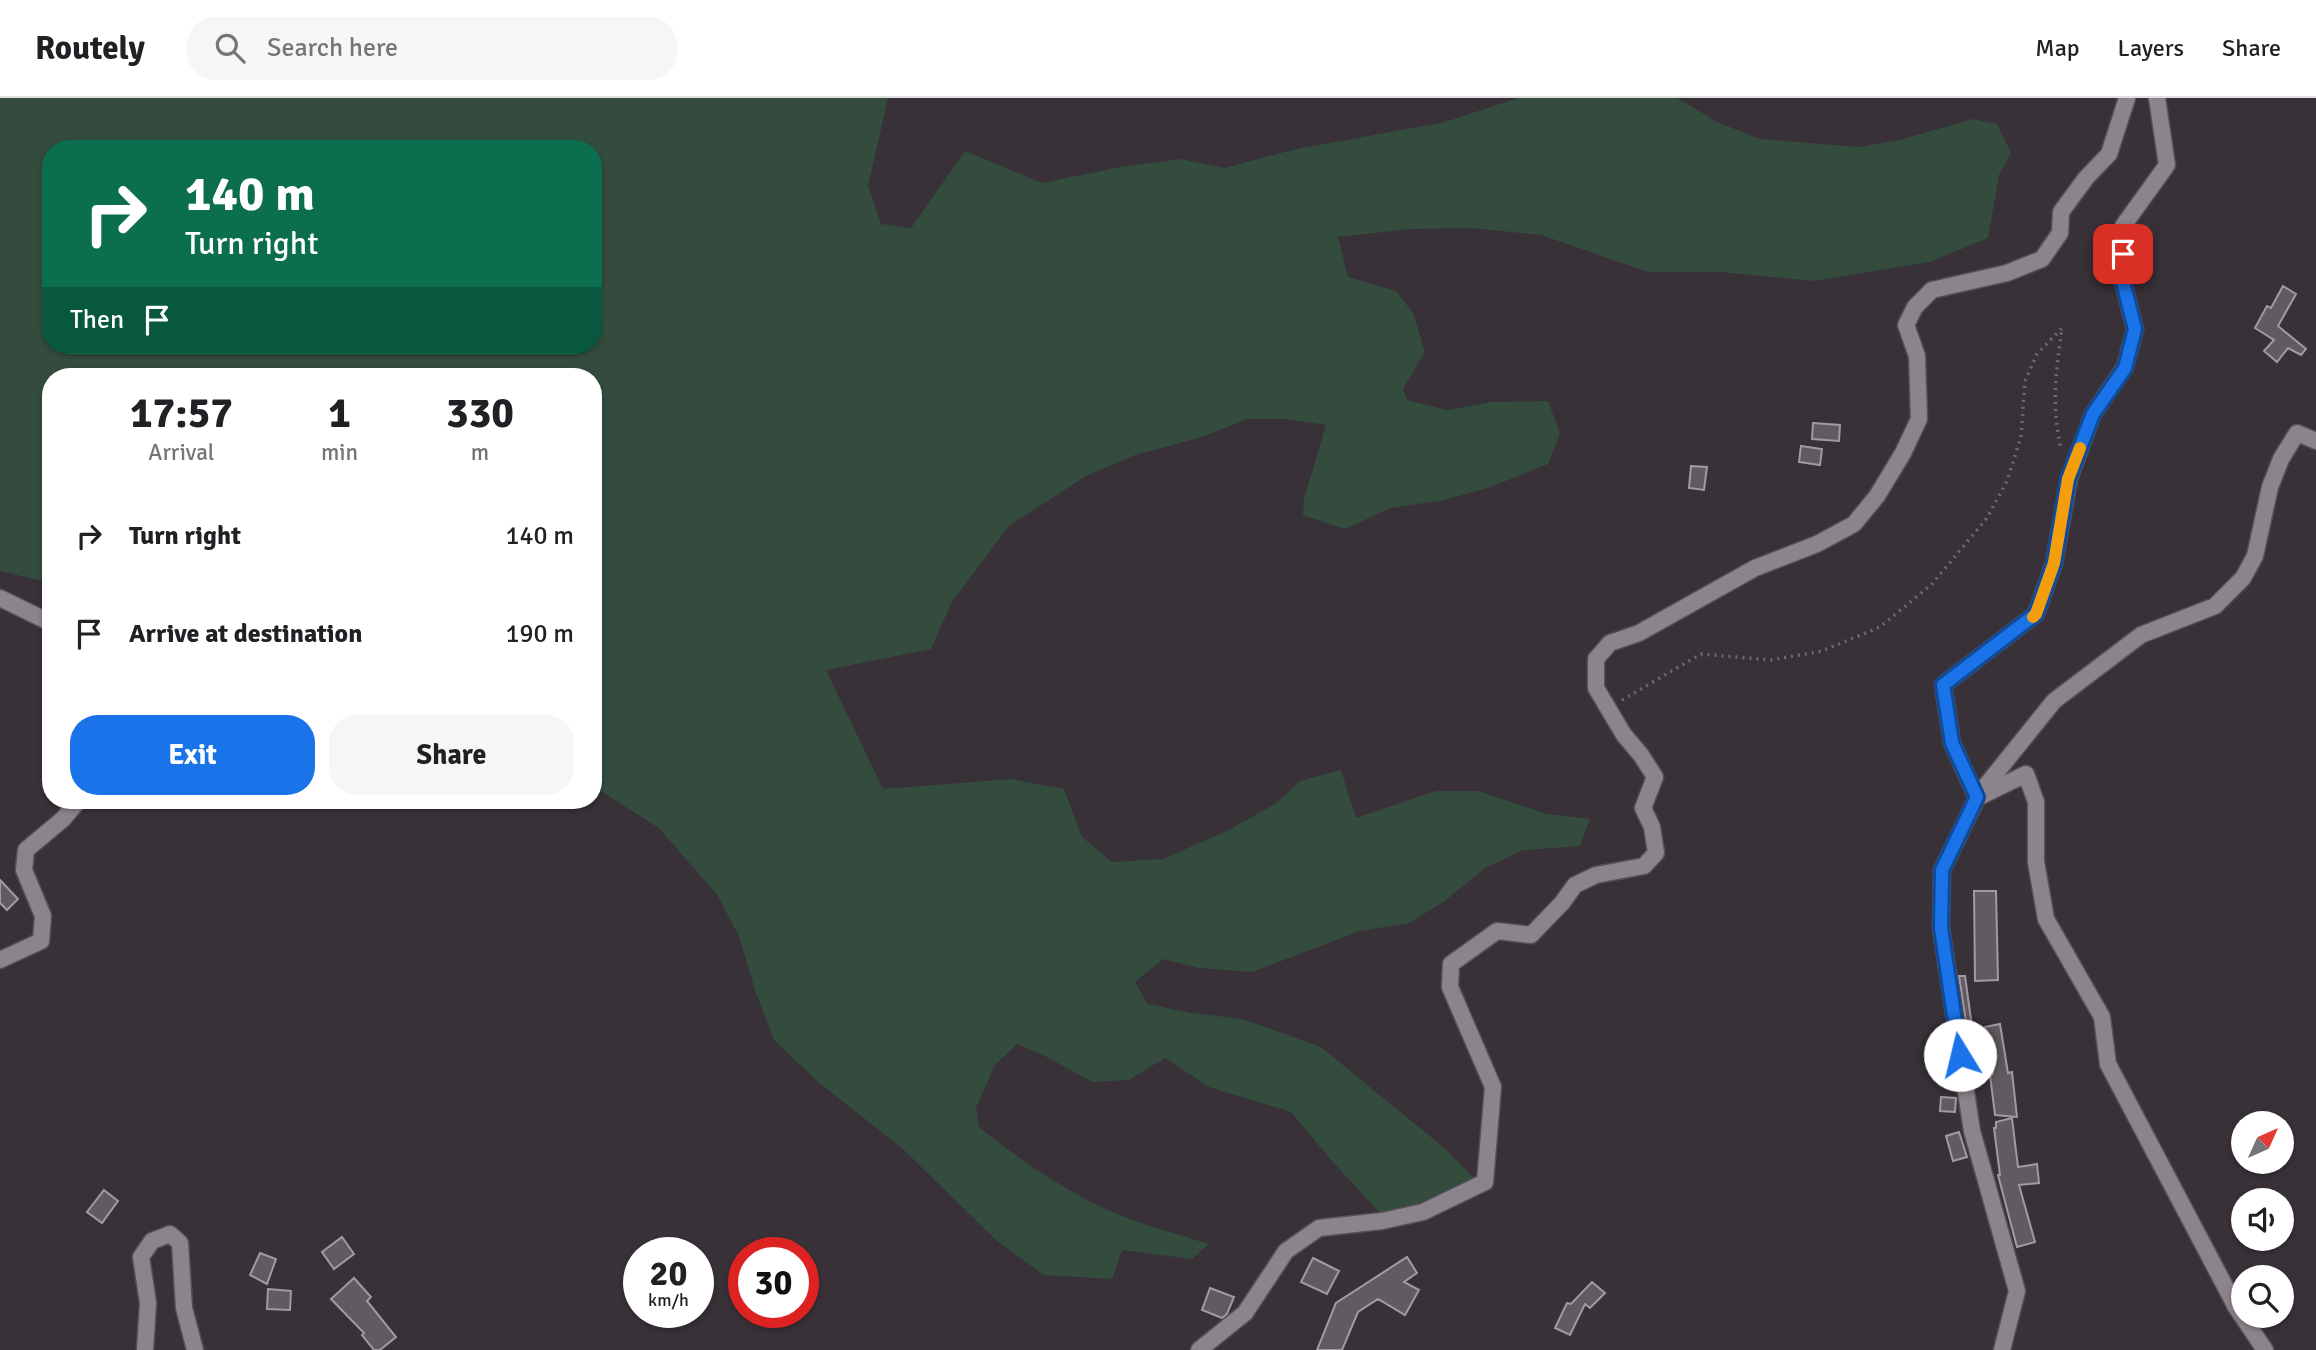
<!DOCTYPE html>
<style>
body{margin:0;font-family:Signika,sans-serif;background:#f6f6f6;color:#202124;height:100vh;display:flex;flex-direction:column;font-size:26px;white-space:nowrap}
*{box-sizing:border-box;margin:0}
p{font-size:23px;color:#757577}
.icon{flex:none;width:38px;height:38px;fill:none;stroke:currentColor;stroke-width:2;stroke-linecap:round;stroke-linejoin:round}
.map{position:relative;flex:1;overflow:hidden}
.details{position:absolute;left:42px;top:270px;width:560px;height:441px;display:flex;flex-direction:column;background:#fff;border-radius:28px;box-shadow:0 2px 5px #0004}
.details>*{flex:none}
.top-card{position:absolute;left:42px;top:42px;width:560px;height:214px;border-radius:28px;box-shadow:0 2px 5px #0004;background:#0b6e4f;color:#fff;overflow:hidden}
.needle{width:46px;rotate:45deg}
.controls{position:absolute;left:2231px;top:1013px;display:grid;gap:14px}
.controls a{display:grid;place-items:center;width:63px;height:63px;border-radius:50%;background:#fff;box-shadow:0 2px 5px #0004;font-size:35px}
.speed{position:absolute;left:623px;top:1139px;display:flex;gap:14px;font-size:35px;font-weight:700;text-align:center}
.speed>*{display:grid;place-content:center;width:91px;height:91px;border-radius:50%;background:#fff;box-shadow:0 2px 5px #0004;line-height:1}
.speed small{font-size:18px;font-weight:400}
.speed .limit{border:10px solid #d22;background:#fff;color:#111}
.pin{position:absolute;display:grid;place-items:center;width:60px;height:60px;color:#fff;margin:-30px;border-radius:14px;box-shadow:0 4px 10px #0006}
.me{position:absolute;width:77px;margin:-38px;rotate:351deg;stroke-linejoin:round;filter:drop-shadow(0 0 5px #0008)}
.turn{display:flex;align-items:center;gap:24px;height:147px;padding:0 28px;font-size:32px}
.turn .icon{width:91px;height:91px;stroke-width:2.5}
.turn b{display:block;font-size:49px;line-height:60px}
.then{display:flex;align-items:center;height:66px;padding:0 28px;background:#0003;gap:14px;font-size:26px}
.eta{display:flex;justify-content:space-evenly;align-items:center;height:119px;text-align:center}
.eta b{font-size:42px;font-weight:700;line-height:49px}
.button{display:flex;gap:14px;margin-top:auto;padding:14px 28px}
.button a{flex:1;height:80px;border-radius:28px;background:#1a73e8;color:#fff;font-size:28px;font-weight:700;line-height:80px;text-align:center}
.button a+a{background:#f6f6f6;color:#202124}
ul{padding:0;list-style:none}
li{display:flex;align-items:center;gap:21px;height:98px;padding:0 28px}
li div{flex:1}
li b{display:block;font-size:26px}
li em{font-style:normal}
header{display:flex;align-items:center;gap:42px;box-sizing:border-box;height:98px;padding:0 35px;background:#fff;border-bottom:2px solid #e0e0e0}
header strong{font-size:33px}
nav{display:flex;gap:38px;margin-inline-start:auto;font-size:24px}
.search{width:490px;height:63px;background:#f6f6f6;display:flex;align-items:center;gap:18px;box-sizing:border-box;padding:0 24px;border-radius:28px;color:#757577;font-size:26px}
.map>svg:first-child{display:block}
.green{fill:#334c3e;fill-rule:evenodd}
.building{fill:#625a61;stroke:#a29aa2;stroke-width:2}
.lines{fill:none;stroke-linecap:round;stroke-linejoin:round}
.minor-casing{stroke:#555055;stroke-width:19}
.path{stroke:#706a70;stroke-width:3.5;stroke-dasharray:2 5;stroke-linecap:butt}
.minor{stroke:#8c848c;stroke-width:16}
.route-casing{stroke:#114b97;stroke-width:18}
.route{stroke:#1a73e8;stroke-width:12}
.slow{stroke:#f59e0b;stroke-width:12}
</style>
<header>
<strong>Routely</strong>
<div class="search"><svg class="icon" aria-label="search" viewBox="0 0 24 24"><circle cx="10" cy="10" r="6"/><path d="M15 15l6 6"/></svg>Search here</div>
<nav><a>Map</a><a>Layers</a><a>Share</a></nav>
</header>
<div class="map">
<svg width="2316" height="1252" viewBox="0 0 2316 1252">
<rect width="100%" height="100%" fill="#383138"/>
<path class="green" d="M0,0H888L868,88L881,126L911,130L965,53L1042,85L1121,69L1181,61L1225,70L1292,52L1445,24L1518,0H1677L1717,24L1760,41L1859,49L1903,41L1973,21L1997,26L2011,55L1999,77L1988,140L1930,164L1815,183L1720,174H1648L1541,137L1471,130L1411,131L1338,139L1348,179L1396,193L1413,215L1425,254L1403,291L1407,302L1447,312L1492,304L1548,303L1560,335L1548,366L1488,390L1444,402L1391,410L1345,431L1303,417L1304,401L1326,327L1287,321H1248L1199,340L1135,357L1086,378L1009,428L952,504L931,551L826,572L883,691L1011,681L1064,691L1082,739L1112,764L1163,761L1229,732L1278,704L1300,683L1341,672L1356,720L1436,693H1478L1547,716L1590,721L1580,748L1523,752L1485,770L1445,803L1409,825L1360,833L1252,874L1199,870L1163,861L1135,884L1148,906L1191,915L1243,921L1321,949L1443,1049L1476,1082L1445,1113L1381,1116L1331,1062L1291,1014L1209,989L1165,960L1129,982L1092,984L1045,958L1017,946L995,967L976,1010L979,1029C1015,1058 1051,1083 1091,1104C1128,1123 1170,1134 1209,1146L1192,1161L1122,1152L1112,1181L1044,1177L996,1142L903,1051L817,983L774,942L756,895L739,838L717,797L659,730L593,688V278H51V485L0,473ZM51,51H593V247H51Z"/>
<path class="building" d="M2283,188L2296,196L2278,228L2306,251L2301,257L2288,250L2277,264L2264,253L2274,242L2255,230L2267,208L2271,210Z
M1813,325L1840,327L1839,343L1812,341Z
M1801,348L1822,351L1820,367L1799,364Z
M1691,368L1707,369L1704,392L1689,390Z
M0,782L18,801L7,812L0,805Z
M1974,793H1996L1998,882L1975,883Z
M1959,878H1965L1973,936L1968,937Z
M2000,926L2008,975L2012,974L2017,1019L1995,1017L1990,977L1993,976L1985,929Z
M1941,999L1956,1000L1955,1014L1940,1013Z
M2012,1020L2018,1069L2037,1066L2039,1085L2019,1087L2035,1144L2017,1149L1998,1077H2000L1994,1030H1996V1024Z
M1959,1034L1967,1059L1953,1063L1946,1038Z
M104,1092L118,1103L102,1125L87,1114Z
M342,1139L354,1156L334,1171L322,1154Z
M260,1155L276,1161L267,1186L250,1177Z
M1407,1159L1417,1175L1404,1184L1419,1192L1405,1217L1378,1201L1358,1214L1342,1252H1317L1336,1205Z
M1313,1160L1339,1173L1327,1196L1301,1184Z
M354,1180L371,1199L367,1203L396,1239L380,1252H374L362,1237L364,1235L331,1201Z
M1592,1184L1605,1195L1590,1210L1585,1206L1570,1237L1555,1230L1567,1205L1571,1206Z
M1210,1190L1234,1199L1227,1216L1222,1220L1202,1212Z
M268,1191L291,1193L290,1212L267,1211Z"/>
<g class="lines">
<defs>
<path id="minor" d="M0,500L51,525
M1980,695L2054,603L2141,537L2215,508L2243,480L2255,458L2270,389L2281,361L2297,335L2316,343
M1977,700L2026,676L2036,704V764L2046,821L2102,919L2108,966L2236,1209L2265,1252
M0,862L41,843L43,818L24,772L26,752L63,721L79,702
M145,1252L148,1205L141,1159L152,1143L170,1136L180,1145L184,1210L195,1252
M1199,1252L1245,1215L1286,1153L1319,1130L1382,1123L1423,1114L1485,1084L1493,989L1450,889L1451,866L1497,833L1531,837L1562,805L1575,787L1596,777L1644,768L1656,755L1652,729L1643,710L1655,679L1641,657L1624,637L1596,590V561L1610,545L1639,535L1755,470L1817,446L1854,426L1877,398L1903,355L1919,321L1917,258L1906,227L1915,209L1932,192L2007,175L2042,161L2060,135L2061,114L2086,80L2109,56L2127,0
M2002,1252L2017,1193L1972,1033L1941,830L1942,772L1977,700L1952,645L1943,587L2036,516L2054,465L2069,381L2093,316L2125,269L2135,231L2123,184V128L2167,67L2157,0"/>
</defs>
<use href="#minor" class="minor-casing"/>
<path class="path" d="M1622,602L1701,556L1771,562L1822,553L1880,529L1932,486L1987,420L2007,383L2021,339L2025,283L2037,256L2062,230C2056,274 2051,306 2061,351"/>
<use href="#minor" class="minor"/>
</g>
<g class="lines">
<defs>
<path id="route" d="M1960,957L1941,830L1942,772L1977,699L1952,645L1943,587L2036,516L2054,465L2068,381L2093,316L2125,270L2135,231L2123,184V156"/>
</defs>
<use href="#route" class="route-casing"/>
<use href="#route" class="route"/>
<path class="slow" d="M2033,519L2036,516L2054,465L2068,381L2080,350"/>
</g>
</svg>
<div class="controls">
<a><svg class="needle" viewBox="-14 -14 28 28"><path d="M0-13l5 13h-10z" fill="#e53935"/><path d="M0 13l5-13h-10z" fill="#757577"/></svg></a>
<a><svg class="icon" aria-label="sound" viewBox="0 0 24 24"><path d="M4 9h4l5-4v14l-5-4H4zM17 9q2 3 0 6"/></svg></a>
<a><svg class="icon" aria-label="search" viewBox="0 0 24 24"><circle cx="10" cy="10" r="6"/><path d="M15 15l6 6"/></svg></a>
</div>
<div class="speed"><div>20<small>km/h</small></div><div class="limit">30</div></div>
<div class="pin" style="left:2123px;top:156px;background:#d93025"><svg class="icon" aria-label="arrive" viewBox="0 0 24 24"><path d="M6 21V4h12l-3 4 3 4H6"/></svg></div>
<svg class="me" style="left:1960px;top:957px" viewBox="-20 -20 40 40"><circle r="19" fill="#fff"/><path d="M0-13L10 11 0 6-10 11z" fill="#1a73e8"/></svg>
<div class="top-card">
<div class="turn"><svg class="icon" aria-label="right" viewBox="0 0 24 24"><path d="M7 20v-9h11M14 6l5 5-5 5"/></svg><div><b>140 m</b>Turn right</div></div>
<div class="then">Then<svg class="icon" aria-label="arrive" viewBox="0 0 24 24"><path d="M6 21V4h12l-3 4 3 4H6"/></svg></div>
</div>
<section class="details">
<div class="eta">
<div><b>17:57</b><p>Arrival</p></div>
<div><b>1</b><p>min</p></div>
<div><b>330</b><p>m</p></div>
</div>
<ul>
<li><svg class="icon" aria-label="right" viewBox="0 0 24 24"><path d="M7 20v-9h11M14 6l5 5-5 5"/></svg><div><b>Turn right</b></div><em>140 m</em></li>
<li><svg class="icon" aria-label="arrive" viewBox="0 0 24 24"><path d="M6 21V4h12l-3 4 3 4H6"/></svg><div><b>Arrive at destination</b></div><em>190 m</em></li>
</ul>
<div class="button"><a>Exit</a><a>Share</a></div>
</section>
</div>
